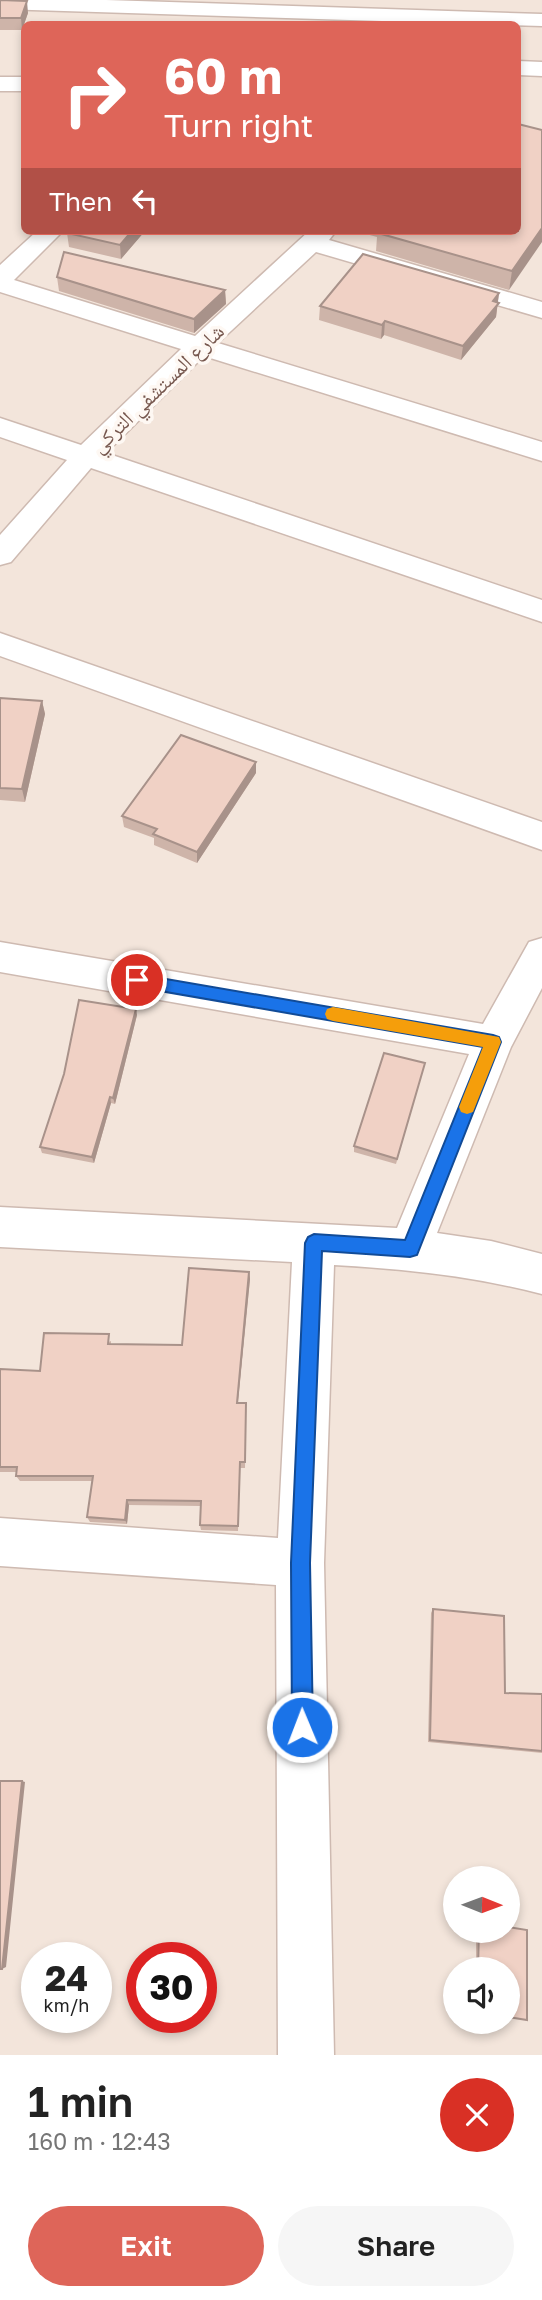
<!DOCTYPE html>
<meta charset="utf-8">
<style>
body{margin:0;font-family:"Golos Text","Noto Naskh Arabic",sans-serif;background:#f6f6f6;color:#222;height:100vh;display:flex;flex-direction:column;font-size:26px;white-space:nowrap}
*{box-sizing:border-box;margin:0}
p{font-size:23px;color:#767676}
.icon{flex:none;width:38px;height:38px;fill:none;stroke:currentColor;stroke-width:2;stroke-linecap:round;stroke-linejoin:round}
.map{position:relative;height:2055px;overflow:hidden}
.details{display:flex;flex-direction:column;background:#fff;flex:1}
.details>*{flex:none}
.guide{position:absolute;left:21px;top:21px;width:500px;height:214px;border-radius:10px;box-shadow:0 4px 10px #0003;background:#de6559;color:#fff;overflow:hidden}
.needle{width:46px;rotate:91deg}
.buttons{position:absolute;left:443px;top:1866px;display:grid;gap:14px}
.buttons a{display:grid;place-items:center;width:77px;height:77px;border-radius:50%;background:#fff;box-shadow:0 4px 10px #0003;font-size:35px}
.speed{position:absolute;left:21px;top:1942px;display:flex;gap:14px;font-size:35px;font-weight:700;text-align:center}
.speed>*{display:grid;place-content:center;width:91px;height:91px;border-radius:50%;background:#fff;box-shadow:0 4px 10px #0003;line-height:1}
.speed small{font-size:18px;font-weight:400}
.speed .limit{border:10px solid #d22;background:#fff;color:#111}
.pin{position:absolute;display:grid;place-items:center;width:60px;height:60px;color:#fff;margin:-30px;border:4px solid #fff;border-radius:50%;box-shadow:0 2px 7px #0007}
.me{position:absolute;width:77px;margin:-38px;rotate:359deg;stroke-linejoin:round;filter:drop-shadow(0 0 5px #0008)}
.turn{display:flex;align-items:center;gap:24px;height:147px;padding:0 28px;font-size:32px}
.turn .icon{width:91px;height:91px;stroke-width:2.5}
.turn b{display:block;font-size:49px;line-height:60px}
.then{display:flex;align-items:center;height:66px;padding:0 28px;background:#0003;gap:14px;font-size:26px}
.round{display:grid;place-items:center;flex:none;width:74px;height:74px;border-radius:37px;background:#f6f6f6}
.head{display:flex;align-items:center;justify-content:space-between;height:119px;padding:0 28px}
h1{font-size:42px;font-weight:600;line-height:52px}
.cta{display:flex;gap:14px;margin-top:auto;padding:14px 28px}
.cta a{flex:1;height:80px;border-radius:42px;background:#de6559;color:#fff;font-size:28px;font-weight:600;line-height:80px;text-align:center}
.cta a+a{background:#f6f6f6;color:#222}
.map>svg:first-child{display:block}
.residential{fill:#f3e5db;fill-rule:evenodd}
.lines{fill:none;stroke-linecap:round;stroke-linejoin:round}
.minor-casing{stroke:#cebab1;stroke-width:3}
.minor{fill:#fff;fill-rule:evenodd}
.wall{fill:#ceb4a9}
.shaded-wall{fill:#a8928a}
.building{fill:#f0d1c5;stroke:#a8928a;stroke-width:2}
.route{fill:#1a73e8;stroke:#114b97;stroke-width:2}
.slow{fill:#f59e0b}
.labels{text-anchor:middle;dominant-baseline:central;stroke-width:7;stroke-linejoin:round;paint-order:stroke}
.far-street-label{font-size:21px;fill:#77584f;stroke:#fef8f3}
</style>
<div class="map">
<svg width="542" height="2055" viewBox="0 0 542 2055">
<rect width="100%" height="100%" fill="#fcf4ec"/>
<path class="residential" d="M0,0H542V2055H0ZM24,24H518V231H24ZM455,1878H508V1930H455ZM37,1958H96V2018H37ZM142,1958H201V2018H142ZM455,1969H508V2021H455Z"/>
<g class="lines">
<defs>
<path id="minor" d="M0,0H106L542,14V26L0,9Z
M518,61L542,62V76L518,75Z
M0,77H24V91H0Z
M37,231H63L14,280L195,336L309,231H336L329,240L542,302V318L316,252L218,343L542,442V461L204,356L106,453L542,600V622L91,468L11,562L0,565V535L67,460L0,437V418L81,445L181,349L0,292V265Z
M0,633L542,822V850L0,656Z
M542,938V988L511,1047L437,1233L491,1241L542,1254V1294C473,1276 405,1269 334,1265L324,1563L334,2055H278L276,1585L0,1566V1518L278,1538L292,1262L0,1247V1207L397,1228L469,1054L0,972V942L483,1024L529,942Z"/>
</defs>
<use href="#minor" class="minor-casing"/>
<use href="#minor" class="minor"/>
</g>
<path class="wall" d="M0,0L28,13L22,30H0Z
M542,130L509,290L376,251L377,237L355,231H518Z
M145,231L121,259L69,247L67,233Z
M57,277L225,290L226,304L194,333L59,291Z
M499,293L496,317L461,360L384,335L381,339L319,320L320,306Z
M0,698L42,701L45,714L25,802L0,800Z
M256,773L197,863L154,845V838L124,827L122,816Z
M137,1015L115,1104L111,1103L94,1163L42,1153L40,1147Z
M425,1063L396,1164L354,1152V1146Z
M249,1272L250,1279L238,1403H246L245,1468H240L238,1531L201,1530L200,1525V1506L129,1505L127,1524L90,1522L87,1517L92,1481H20L16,1476V1472H0V1369L40,1371L111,1341V1344L182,1345Z
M433,1609L505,1693L542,1694V1753L428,1742L431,1613Z
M508,1927L527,1930L508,1969H476V1930H508Z"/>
<path class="shaded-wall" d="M27,1L28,13L22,30L21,18Z
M542,228V242L509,290L512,271Z
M132,231H145L121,259L120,245Z
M225,290L226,304L194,333V319Z
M499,293L496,317L461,360L463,346Z
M385,321L384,335L381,339L382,325Z
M42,701L45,714L25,802L22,789Z
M256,762V773L197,863V852Z
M136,1009L137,1015L115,1104L113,1098Z
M110,1097L111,1103L94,1163L92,1157Z
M249,1272L250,1279L237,1409V1403Z
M127,1500L129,1505L127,1524L125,1520Z
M22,1781L25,1782L6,1967L2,1969Z"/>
<path class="building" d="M0,0L27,1L21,18H0Z
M518,124L542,130V228L512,271L378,233L379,231H518Z
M69,231H132L120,245L67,233Z
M64,252L225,290L194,319L57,277Z
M363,254L499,293L493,301L499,303L463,346L385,321L382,325L320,306Z
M0,698L42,701L22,789L0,788Z
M181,735L256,762L197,852L153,834L157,829L122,816Z
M79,1000L136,1009L113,1098L110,1097L92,1157L40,1147L64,1074Z
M384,1053L425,1063L397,1159L354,1146Z
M189,1268L249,1272L237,1403H246L245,1462H240L238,1526L200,1525L201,1501L127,1500L125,1520L87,1517L93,1476H16L17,1467H0V1369L40,1371L44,1333L109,1334L108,1344L182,1345Z
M433,1609L504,1616L505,1693L542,1694V1751L430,1740Z
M0,1781H22L2,1969H0Z
M508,1927L527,1930V2020L508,2017V1969H478L479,1930H508Z"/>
<path class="route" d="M137,974L493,1035L499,1037L501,1042L417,1255L410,1257L322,1251L310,1563L313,1727L310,1734L302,1737L295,1734L292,1727L291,1563L305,1243L308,1237L314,1234L405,1240L483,1047L137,987L129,980Z"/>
<path class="slow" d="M333,1007L499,1037L501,1042L473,1112L467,1114L461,1112L459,1107L483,1047L333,1021L327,1019L325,1014L327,1009Z"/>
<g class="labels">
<g class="far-street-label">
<text transform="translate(157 388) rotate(-44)">شارع المستشفي التركي</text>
</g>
</g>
</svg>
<div class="buttons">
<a><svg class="needle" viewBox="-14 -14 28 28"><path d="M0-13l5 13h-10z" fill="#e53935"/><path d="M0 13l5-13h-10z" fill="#767676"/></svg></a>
<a><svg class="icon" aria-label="sound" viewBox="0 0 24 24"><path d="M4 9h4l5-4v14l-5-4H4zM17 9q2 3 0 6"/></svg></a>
</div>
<div class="speed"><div>24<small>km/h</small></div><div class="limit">30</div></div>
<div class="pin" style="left:137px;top:980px;background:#d93025"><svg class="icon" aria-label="arrive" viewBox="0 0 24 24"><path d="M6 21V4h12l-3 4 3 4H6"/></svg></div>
<svg class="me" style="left:302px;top:1727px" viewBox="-20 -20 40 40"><circle r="17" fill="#1a73e8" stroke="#fff" stroke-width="3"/><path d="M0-11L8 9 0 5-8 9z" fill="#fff"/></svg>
<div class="guide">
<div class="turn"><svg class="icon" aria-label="right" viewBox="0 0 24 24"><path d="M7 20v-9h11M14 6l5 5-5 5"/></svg><div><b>60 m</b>Turn right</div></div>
<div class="then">Then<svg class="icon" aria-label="left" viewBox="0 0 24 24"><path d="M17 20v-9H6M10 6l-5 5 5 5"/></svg></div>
</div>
</div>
<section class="details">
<div class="head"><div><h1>1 min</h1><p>160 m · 12:43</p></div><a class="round" style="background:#d93025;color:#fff"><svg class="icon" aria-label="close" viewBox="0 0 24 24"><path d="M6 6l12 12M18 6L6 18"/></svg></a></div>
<div class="cta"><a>Exit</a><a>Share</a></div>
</section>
